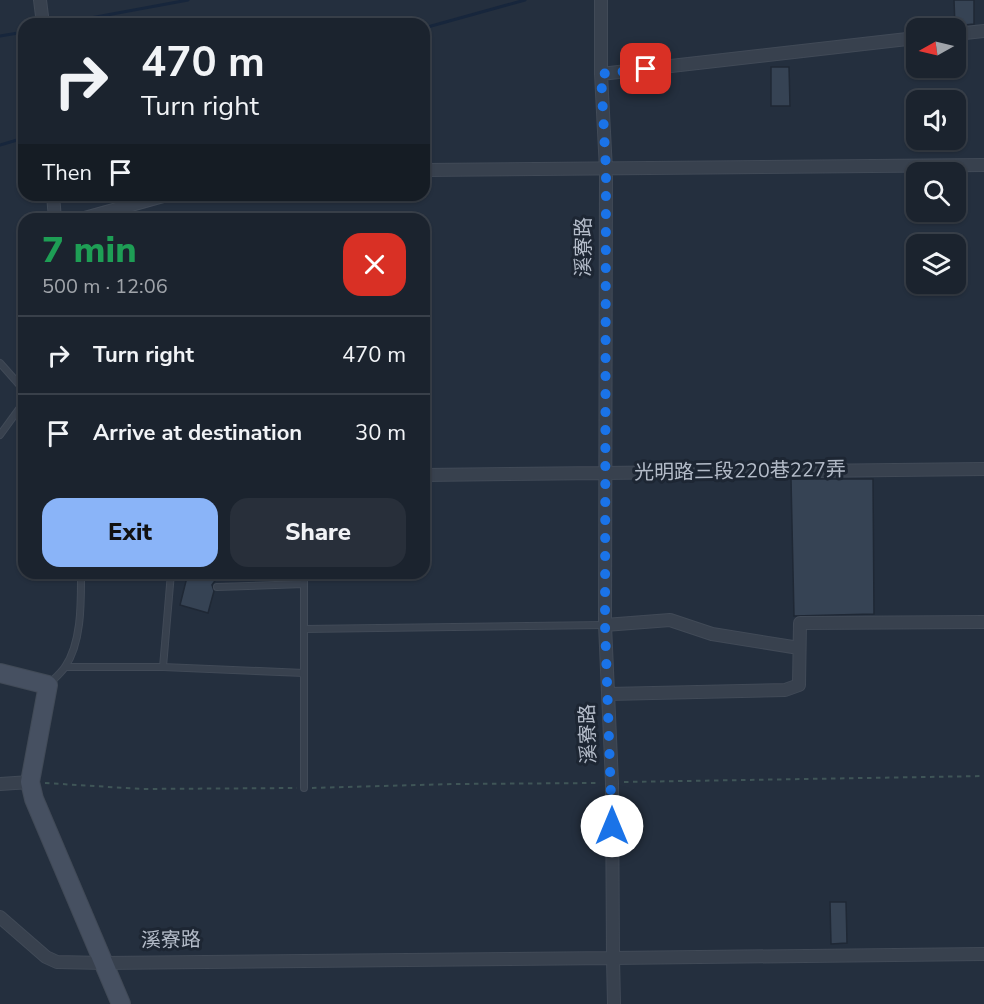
<!DOCTYPE html>
<meta charset="utf-8">
<style>
body{margin:0;font-family:"Nunito Sans","Noto Sans TC",sans-serif;background:#282f3a;color:#f1f3f6;height:100vh;display:flex;flex-direction:column;font-size:22px;white-space:nowrap}
*{box-sizing:border-box;margin:0}
p{font-size:20px;color:#a0a4aa}
.icon{flex:none;width:33px;height:33px;fill:none;stroke:currentColor;stroke-width:2;stroke-linecap:round;stroke-linejoin:round}
.map{position:relative;flex:1;overflow:hidden}
.details{position:absolute;left:18px;top:213px;width:412px;height:366px;display:flex;flex-direction:column;background:#1b232e;border-radius:18px;box-shadow:0 2px 4px #0004,0 0 0 2px #39404a}
.details>*{flex:none}
.top-card{position:absolute;left:18px;top:18px;width:412px;height:183px;border-radius:18px;box-shadow:0 2px 4px #0004,0 0 0 2px #39404a;background:#1b232e;color:#f1f3f6;overflow:hidden}
.needle{width:39px;rotate:262deg}
.controls{position:absolute;left:906px;top:18px;display:grid;gap:12px}
.controls a{display:grid;place-items:center;width:60px;height:60px;border-radius:12px;background:#1b232e;box-shadow:0 2px 4px #0004,0 0 0 2px #39404a;font-size:30px}
.pin{position:absolute;display:grid;place-items:center;width:51px;height:51px;color:#fff;margin:-26px;border-radius:12px;box-shadow:0 3px 9px #0006}
.me{position:absolute;width:66px;margin:-33px;rotate:0deg;stroke-linejoin:round;filter:drop-shadow(0 0 4px #0008)}
.turn{display:flex;align-items:center;gap:21px;height:126px;padding:0 24px;font-size:27px}
.turn .icon{width:78px;height:78px;stroke-width:2.5}
.turn b{display:block;font-size:42px;line-height:51px}
.then{display:flex;align-items:center;height:57px;padding:0 24px;background:#0003;gap:12px;font-size:22px}
.round{display:grid;place-items:center;flex:none;width:63px;height:63px;border-radius:18px;background:#282f3a}
.head{display:flex;align-items:center;justify-content:space-between;height:102px;padding:0 24px}
h1{font-size:36px;font-weight:800;line-height:45px;color:#1e9e55}
.button{display:flex;gap:12px;margin-top:auto;padding:12px 24px}
.button a{flex:1;height:69px;border-radius:18px;background:#8ab4f8;color:#111;font-size:24px;font-weight:800;line-height:69px;text-align:center}
.button a+a{background:#282f3a;color:#f1f3f6}
ul{padding:0;list-style:none}
li{display:flex;align-items:center;gap:18px;height:78px;padding:0 24px;border-top:2px solid #39404a}
li div{flex:1}
li b{display:block;font-size:22px}
li em{font-style:normal}
.map>svg:first-child{display:block}
.lines{fill:none;stroke-linecap:round;stroke-linejoin:round}
.stream{stroke:#17263c;stroke-width:3}
.building{fill:#364354;stroke:#1f2835;stroke-width:1.5}
.lane-casing{stroke:#414a57;stroke-width:8}
.street-casing{stroke:#414a57;stroke-width:14}
.secondary-casing{stroke:#414a57;stroke-width:20}
.path{stroke:#3f5557;stroke-width:2;stroke-dasharray:4.5 4.5;stroke-linecap:butt}
.lane{stroke:#38414e;stroke-width:6}
.street{stroke:#38414e;stroke-width:12}
.secondary{stroke:#465061;stroke-width:18}
.route{stroke:#1a73e8;stroke-width:10;stroke-dasharray:0 18}
.labels{text-anchor:middle;dominant-baseline:central;stroke-width:6;stroke-linejoin:round;paint-order:stroke}
.street-label{font-size:20px;fill:#b4bcc9;stroke:#1d2633}
</style>
<div class="map">
<svg width="984" height="1004" viewBox="0 0 984 1004">
<rect width="100%" height="100%" fill="#242f3e"/>
<g class="lines">
<path class="stream" d="M58,24L188,0
M424,28L525,0
M0,36L24,32
M0,145L24,138"/>
</g>
<path class="building" d="M954,0H974V24L955,26Z
M771,67H789L790,106H771Z
M791,479H873L874,614L794,616Z
M188,573H199L217,578L212,585L214,591L208,613L180,605Z
M830,902H846L847,943L831,944Z"/>
<g class="lines">
<defs>
<path id="lane" d="M0,363L24,390
M0,435L24,402
M304,573V788
M217,587L304,584
M304,629L605,625
M65,667H163L304,673
M163,667L171,573
M49,684C54,679 61,673 65,667C82,642 81,602 81,573"/>
<path id="street" d="M40,0L43,24
M956,34L984,31
M601,74L916,38
M424,170L984,165
M53,195L55,219
M81,219L167,195
M424,475L984,469
M605,625L670,620L712,634L799,648
M609,694L785,690L799,685L800,623L984,622
M0,784L30,782
M0,917L46,957L57,962L104,963L613,958L612,783L605,625L606,170L601,74V0
M614,1004L613,958L984,954"/>
<path id="secondary" d="M0,673L48,685L30,782L34,799L121,1004"/>
</defs>
<use href="#lane" class="lane-casing"/>
<use href="#street" class="street-casing"/>
<use href="#secondary" class="secondary-casing"/>
<path class="path" d="M624,782L984,776
M45,783L142,789L297,788
M312,788L452,784L600,783"/>
<use href="#lane" class="lane"/>
<use href="#street" class="street"/>
<use href="#secondary" class="secondary"/>
</g>
<g class="lines">
<path class="route" d="M612,826L605,625L606,170L601,74L646,69"/>
</g>
<g class="labels">
<g class="street-label">
<text transform="translate(583 247) rotate(-90)">溪寮路</text>
<text transform="translate(740 471) rotate(-1)">光明路三段220巷227弄</text>
<text transform="translate(588 734) rotate(-92)">溪寮路</text>
<text transform="translate(171 940) rotate(-1)">溪寮路</text>
</g>
</g>
</svg>
<div class="controls">
<a><svg class="needle" viewBox="-14 -14 28 28"><path d="M0-13l5 13h-10z" fill="#e53935"/><path d="M0 13l5-13h-10z" fill="#a0a4aa"/></svg></a>
<a><svg class="icon" aria-label="sound" viewBox="0 0 24 24"><path d="M4 9h4l5-4v14l-5-4H4zM17 9q2 3 0 6"/></svg></a>
<a><svg class="icon" aria-label="search" viewBox="0 0 24 24"><circle cx="10" cy="10" r="6"/><path d="M15 15l6 6"/></svg></a>
<a><svg class="icon" aria-label="layers" viewBox="0 0 24 24"><path d="M12 4l9 5-9 5-9-5zM3 14l9 5 9-5"/></svg></a>
</div>
<div class="pin" style="left:646px;top:69px;background:#d93025"><svg class="icon" aria-label="arrive" viewBox="0 0 24 24"><path d="M6 21V4h12l-3 4 3 4H6"/></svg></div>
<svg class="me" style="left:612px;top:826px" viewBox="-20 -20 40 40"><circle r="19" fill="#fff"/><path d="M0-13L10 11 0 6-10 11z" fill="#1a73e8"/></svg>
<div class="top-card">
<div class="turn"><svg class="icon" aria-label="right" viewBox="0 0 24 24"><path d="M7 20v-9h11M14 6l5 5-5 5"/></svg><div><b>470 m</b>Turn right</div></div>
<div class="then">Then<svg class="icon" aria-label="arrive" viewBox="0 0 24 24"><path d="M6 21V4h12l-3 4 3 4H6"/></svg></div>
</div>
<section class="details">
<div class="head"><div><h1>7 min</h1><p>500 m · 12:06</p></div><a class="round" style="background:#d93025;color:#fff"><svg class="icon" aria-label="close" viewBox="0 0 24 24"><path d="M6 6l12 12M18 6L6 18"/></svg></a></div>
<ul>
<li><svg class="icon" aria-label="right" viewBox="0 0 24 24"><path d="M7 20v-9h11M14 6l5 5-5 5"/></svg><div><b>Turn right</b></div><em>470 m</em></li>
<li><svg class="icon" aria-label="arrive" viewBox="0 0 24 24"><path d="M6 21V4h12l-3 4 3 4H6"/></svg><div><b>Arrive at destination</b></div><em>30 m</em></li>
</ul>
<div class="button"><a>Exit</a><a>Share</a></div>
</section>
</div>
